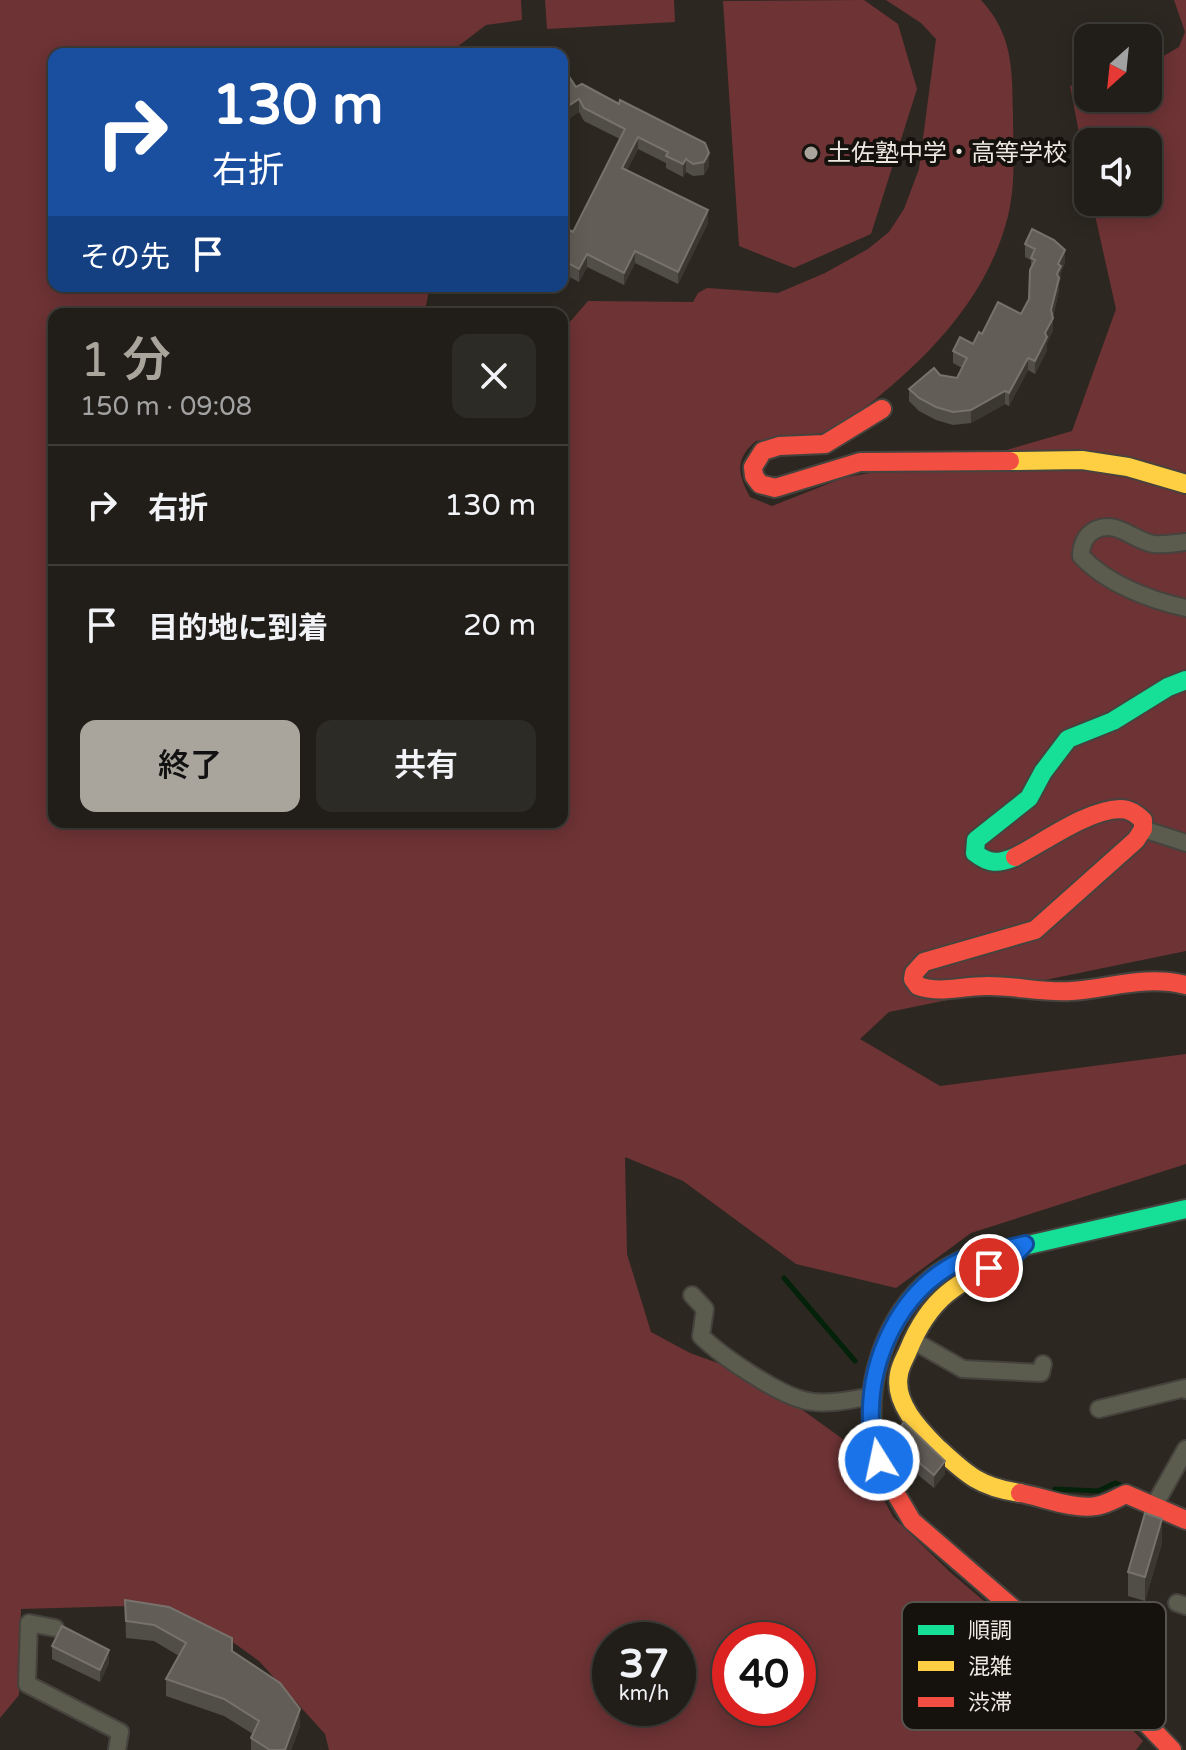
<!DOCTYPE html>
<html lang="ja">
<meta charset="utf-8">
<style>
body{margin:0;font-family:"Varela Round","Noto Sans JP",sans-serif;background:#2d2b26;color:#f1f3f6;height:100vh;display:flex;flex-direction:column;font-size:30px;white-space:nowrap}
*{box-sizing:border-box;margin:0}
p{font-size:26px;color:#a2a2a2}
.icon{flex:none;width:44px;height:44px;fill:none;stroke:currentColor;stroke-width:2;stroke-linecap:round;stroke-linejoin:round}
.map{position:relative;flex:1;overflow:hidden}
.drawer{position:absolute;left:48px;top:308px;width:520px;height:520px;display:flex;flex-direction:column;background:#211e19;border-radius:16px;box-shadow:0 4px 20px #0003,0 0 0 2px #3e3c38}
.drawer>*{flex:none}
.top-card{position:absolute;left:48px;top:48px;width:520px;height:244px;border-radius:16px;box-shadow:0 4px 20px #0003,0 0 0 2px #3e3c38;background:#1a4fa0;color:#fff;overflow:hidden}
.needle{width:52px;rotate:207deg}
.fabs{position:absolute;left:1074px;top:24px;display:grid;gap:16px}
.fabs a{display:grid;place-items:center;width:88px;height:88px;border-radius:16px;background:#211e19;box-shadow:0 4px 20px #0003,0 0 0 2px #3e3c38;font-size:40px}
.speed{position:absolute;left:592px;top:1622px;display:flex;gap:16px;font-size:40px;font-weight:700;text-align:center}
.speed>*{display:grid;place-content:center;width:104px;height:104px;border-radius:50%;background:#211e19;box-shadow:0 4px 20px #0003,0 0 0 2px #3e3c38;line-height:1}
.speed small{font-size:20px;font-weight:400}
.speed .limit{border:12px solid #d22;background:#fff;color:#111}
.pin{position:absolute;display:grid;place-items:center;width:68px;height:68px;color:#fff;margin:-34px;border:4px solid #fff;border-radius:50%;box-shadow:0 2px 8px #0007}
.me{position:absolute;width:88px;margin:-44px;rotate:350deg;stroke-linejoin:round;filter:drop-shadow(0 0 6px #0008)}
.turn{display:flex;align-items:center;gap:28px;height:168px;padding:0 32px;font-size:36px}
.turn .icon{width:104px;height:104px;stroke-width:2.5}
.turn b{display:block;font-size:56px;line-height:68px}
.then{display:flex;align-items:center;height:76px;padding:0 32px;background:#0003;gap:16px;font-size:30px}
.round{display:grid;place-items:center;flex:none;width:84px;height:84px;border-radius:16px;background:#2d2b26}
.summary{display:flex;align-items:center;justify-content:space-between;height:136px;padding:0 32px}
h1{font-size:48px;font-weight:600;line-height:60px;color:#a9a59d}
.primary-button{display:flex;gap:16px;margin-top:auto;padding:16px 32px}
.primary-button a{flex:1;height:92px;border-radius:16px;background:#a9a59d;color:#111;font-size:32px;font-weight:600;line-height:92px;text-align:center}
.primary-button a+a{background:#2d2b26;color:#f1f3f6}
ul{padding:0;list-style:none}
li{display:flex;align-items:center;gap:24px;height:120px;padding:0 32px;border-top:2px solid #3e3c38}
li div{flex:1}
li b{display:block;font-size:30px}
li em{font-style:normal}
.map>svg:first-child{display:block}
.green{fill:#6e3335;fill-rule:evenodd}
.lines{fill:none;stroke-linecap:round;stroke-linejoin:round}
.stream{stroke:#04220a;stroke-width:5}
.street-casing{stroke:#46423d;stroke-width:20}
.fast-casing{stroke:#46423d;stroke-width:22}
.slow-casing{stroke:#46423d;stroke-width:22}
.jam-casing{stroke:#46423d;stroke-width:22}
.street{stroke:#5b5c4d;stroke-width:16}
.fast{stroke:#16e098;stroke-width:18}
.slow{stroke:#ffcf43;stroke-width:18}
.jam{stroke:#f24e42;stroke-width:18}
.wall{fill:#514d47}
.shaded-wall{fill:#3b3731}
.building{fill:#625d57;stroke:#77736c;stroke-width:2}
.route-casing{stroke:#114b97;stroke-width:20}
.route{stroke:#1a73e8;stroke-width:14}
.poi-dot{fill:#a9a59d;stroke:#15120d;stroke-width:3}
.labels{text-anchor:middle;dominant-baseline:central;stroke-width:8;stroke-linejoin:round;paint-order:stroke}
.poi-label{font-size:24px;fill:#ede8e0;stroke:#15120d;text-anchor:start}
.key{fill:#15120d;stroke:#56524c;stroke-width:2}
.key-label{font-size:22px;fill:#ede8e0}
</style>
<div class="map">
<svg width="1186" height="1750" viewBox="0 0 1186 1750">
<rect width="100%" height="100%" fill="#2c2821"/>
<path class="green" d="M0,0H521L522,20L486,25L448,54H54V286H430L425,310L440,314H54V822H562V331L588,301L693,302L698,293L707,288L778,293L825,273L868,249L889,232L904,209L919,169L936,39L921,23L886,0H981C1013,35 1012,68 1013,113C1013,147 1016,184 1008,216C985,308 913,372 841,426L831,432L756,441C734,459 738,475 750,497L772,506L843,478L880,471H934L1072,431L1116,309L1092,202H1148V142H1088V180L1070,86L1088,81V98H1148V65L1179,47L1185,32L1174,0H1186V951L889,1012L860,1039L940,1086L1186,1054V1164L971,1233L896,1288L796,1264L683,1181L625,1157L627,1254L651,1332L690,1353L740,1371L797,1406L858,1450L893,1517L951,1573L1118,1715L1143,1741L1136,1750H329L325,1734L259,1661L223,1635L127,1606L21,1609L19,1695L0,1718ZM610,1640H678V1708H610ZM730,1640H798V1708H730Z
M545,0H674L675,22L547,29Z
M864,0L898,24L917,89L871,234L794,268L739,246L723,1Z"/>
<g class="lines">
<path class="stream" d="M784,1278L855,1361
M1055,1489L1098,1491L1115,1483L1123,1486"/>
<defs>
<path id="street" d="M1186,542C1176,543 1164,545 1154,544C1133,541 1117,519 1095,530C1085,535 1081,546 1081,556C1107,584 1150,600 1186,608
M1143,829L1186,843
M692,1295L705,1309L701,1336C721,1356 776,1393 803,1400C824,1406 850,1400 872,1396
M912,1340L963,1369L1041,1373L1043,1364
M1099,1409L1185,1388L1186,1390
M1154,1506L1186,1449
M1177,1603L1186,1606
M55,1628L29,1623L27,1684L120,1732L117,1750"/>
<path id="fast" d="M1015,857C998,864 989,864 975,853L976,840L1029,798L1043,772L1068,739L1113,721L1168,687L1186,680
M876,1447C861,1386 886,1314 935,1276C943,1269 953,1265 962,1260L1186,1209"/>
<path id="slow" d="M1010,461L1082,460L1128,467L1186,484
M1008,1259C957,1283 930,1296 908,1351C905,1358 900,1366 899,1374C893,1402 919,1429 937,1447C966,1474 979,1487 1020,1493"/>
<path id="jam" d="M882,409L825,444L779,446L763,451L753,467L754,476L760,484L775,488L860,462L1010,461
M1015,857C1044,842 1087,810 1120,809C1130,809 1136,814 1143,820V829L1136,840L1035,930L924,962L914,973L913,979L918,986C941,994 962,986 985,986C1013,985 1042,993 1071,991C1111,988 1146,975 1186,985
M876,1447L886,1477L912,1521L1148,1725L1172,1750
M1020,1493C1043,1497 1073,1510 1096,1506C1106,1505 1117,1498 1126,1494L1186,1520"/>
</defs>
<use href="#street" class="street-casing"/>
<use href="#fast" class="fast-casing"/>
<use href="#slow" class="slow-casing"/>
<use href="#jam" class="jam-casing"/>
<use href="#street" class="street"/>
<use href="#fast" class="fast"/>
<use href="#slow" class="slow"/>
<use href="#jam" class="jam"/>
</g>
<path class="wall" d="M562,66L576,87L582,84L709,166L704,175L693,176L686,172L683,177L666,168V163L638,149L627,170L708,223L678,284L635,263L624,285L587,267L579,282L562,273V226L573,232L620,139L584,121L579,112L562,123Z
M1025,244L1065,263L1061,272V278L1059,283V290L1053,317V330L1047,343V350L1035,374L1028,370L1009,406L1005,404L971,423L953,425L936,420L919,411L909,401V389L940,375L957,378L962,368L953,363V351L973,344L982,334L1021,314L1029,299L1031,268V260L1025,257Z
M896,1432L945,1474L934,1488L900,1460V1448L896,1444Z
M1162,1543L1145,1601L1128,1596V1572Z
M125,1600L232,1651L300,1726L291,1750H251V1738L253,1734L224,1716L166,1696V1679L179,1656L154,1641L126,1638Z
M52,1646L109,1663L100,1682L52,1659Z"/>
<path class="shaded-wall" d="M579,99V112L562,123V110Z
M638,137V149L622,180V168Z
M709,153V166L704,175V162Z
M686,159V172L683,177V164Z
M708,210V223L678,284V272Z
M1065,250V263L1061,272V278L1059,283V290L1052,319L1053,318V330L1047,343V350L1035,374V361L1045,333L1058,264Z
M635,251V263L624,285V273Z
M587,254V267L579,282V269Z
M1028,358V370L1009,406V393Z
M1005,391V404L971,423V410Z
M945,1461V1474L934,1488V1475Z
M1162,1519V1543L1145,1601V1577Z
M109,1650V1663L100,1682V1670Z
M300,1709V1726L291,1750H285Z"/>
<path class="building" d="M562,66L576,87L582,84L619,104L620,100L705,143L709,153L704,162L693,164L686,159L683,164L666,156L668,152L638,137L622,168L708,210L678,272L635,251L624,273L587,254L579,269L562,260V226L573,232L625,129L584,108L579,99L562,110Z
M1032,229L1054,240L1065,250L1058,264L1061,266L1057,274L1059,278L1051,310L1053,318L1045,333L1047,337L1035,361L1028,358L1009,393L1005,391L971,410L953,412L936,407L919,398L909,389L934,368L940,375L957,378L967,358L953,351L960,337L973,344L979,332L982,334L998,302L1021,314L1029,299L1030,270L1035,260L1031,258L1035,249L1025,244Z
M904,1422L945,1461L934,1475L900,1447L906,1440L896,1432Z
M1145,1513L1162,1519L1145,1577L1128,1572Z
M125,1600L169,1607L232,1638V1651L280,1683L300,1709L285,1750H270L251,1738L259,1721L224,1699L166,1679L186,1643L154,1625L126,1621Z
M62,1626L109,1650L100,1670L52,1646Z"/>
<g class="lines">
<defs>
<path id="route" d="M879,1460C876,1448 872,1436 871,1424C868,1359 900,1290 960,1261C979,1252 1004,1250 1025,1244L1013,1257L989,1268"/>
</defs>
<use href="#route" class="route-casing"/>
<use href="#route" class="route"/>
</g>
<circle class="poi-dot" cx="811" cy="153" r="8"/>
<g class="labels">
<g class="poi-label">
<text x="827" y="153">土佐塾中学・高等学校</text>
</g>
</g>
<rect x="902" y="1602" width="264" height="128" rx="12" class="key"/>
<rect x="918" y="1625" width="36" height="10" fill="#16e098"/>
<rect x="918" y="1661" width="36" height="10" fill="#ffcf43"/>
<rect x="918" y="1697" width="36" height="10" fill="#f24e42"/>
<g class="key-label">
<text x="968" y="1638">順調</text>
<text x="968" y="1674">混雑</text>
<text x="968" y="1710">渋滞</text>
</g>
</svg>
<div class="fabs">
<a><svg class="needle" viewBox="-14 -14 28 28"><path d="M0-13l5 13h-10z" fill="#e53935"/><path d="M0 13l5-13h-10z" fill="#a2a2a2"/></svg></a>
<a><svg class="icon" aria-label="sound" viewBox="0 0 24 24"><path d="M4 9h4l5-4v14l-5-4H4zM17 9q2 3 0 6"/></svg></a>
</div>
<div class="speed"><div>37<small>km/h</small></div><div class="limit">40</div></div>
<div class="pin" style="left:989px;top:1268px;background:#d93025"><svg class="icon" aria-label="arrive" viewBox="0 0 24 24"><path d="M6 21V4h12l-3 4 3 4H6"/></svg></div>
<svg class="me" style="left:879px;top:1460px" viewBox="-20 -20 40 40"><circle r="17" fill="#1a73e8" stroke="#fff" stroke-width="3"/><path d="M0-11L8 9 0 5-8 9z" fill="#fff"/></svg>
<div class="top-card">
<div class="turn"><svg class="icon" aria-label="right" viewBox="0 0 24 24"><path d="M7 20v-9h11M14 6l5 5-5 5"/></svg><div><b>130 m</b>右折</div></div>
<div class="then">その先<svg class="icon" aria-label="arrive" viewBox="0 0 24 24"><path d="M6 21V4h12l-3 4 3 4H6"/></svg></div>
</div>
<section class="drawer">
<div class="summary"><div><h1>1 分</h1><p>150 m · 09:08</p></div><a class="round"><svg class="icon" aria-label="close" viewBox="0 0 24 24"><path d="M6 6l12 12M18 6L6 18"/></svg></a></div>
<ul>
<li><svg class="icon" aria-label="right" viewBox="0 0 24 24"><path d="M7 20v-9h11M14 6l5 5-5 5"/></svg><div><b>右折</b></div><em>130 m</em></li>
<li><svg class="icon" aria-label="arrive" viewBox="0 0 24 24"><path d="M6 21V4h12l-3 4 3 4H6"/></svg><div><b>目的地に到着</b></div><em>20 m</em></li>
</ul>
<div class="primary-button"><a>終了</a><a>共有</a></div>
</section>
</div>
